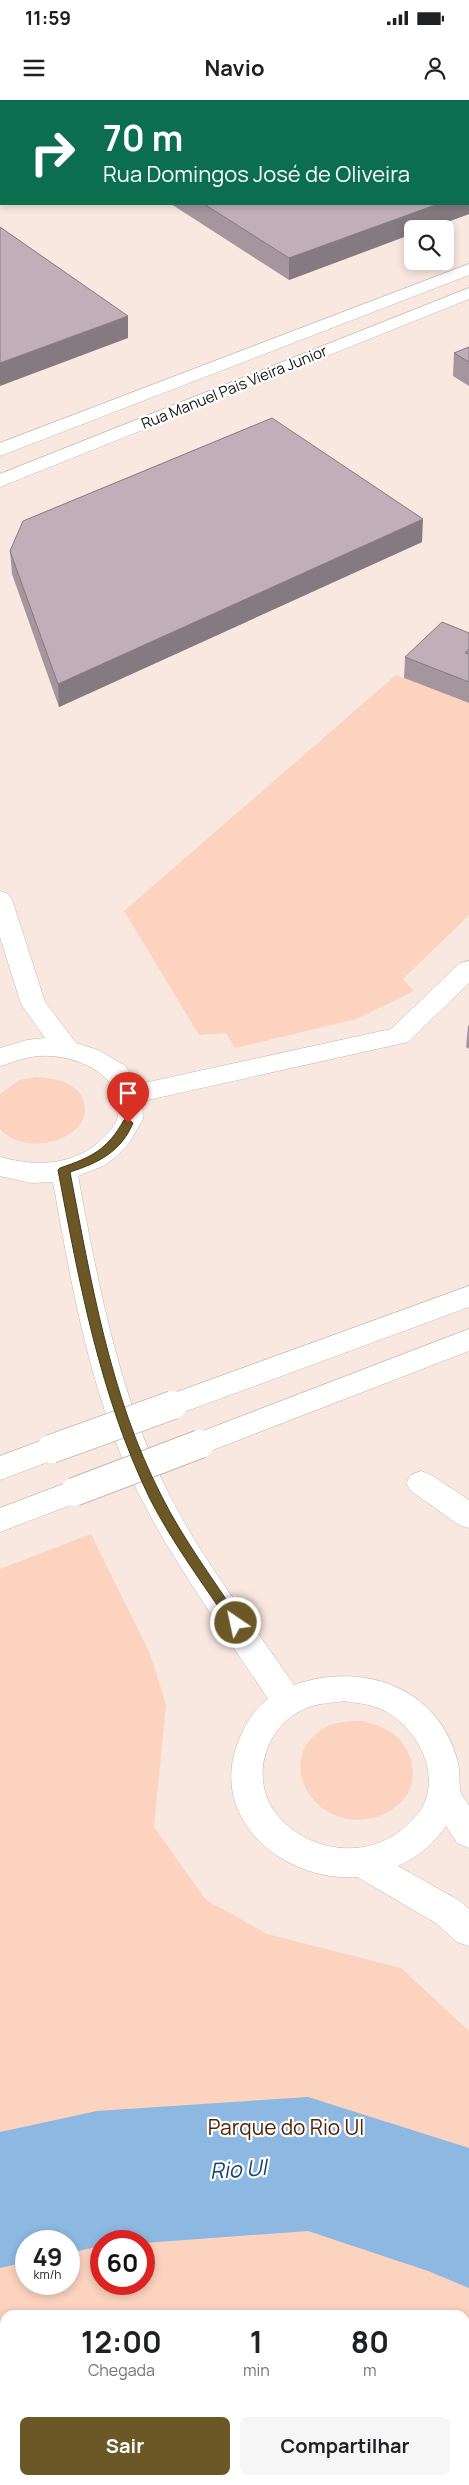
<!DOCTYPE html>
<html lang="pt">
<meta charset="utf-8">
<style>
body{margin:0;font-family:Manrope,sans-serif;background:#f6f6f6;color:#202124;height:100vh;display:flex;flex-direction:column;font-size:19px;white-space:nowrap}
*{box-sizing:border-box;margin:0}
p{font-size:16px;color:#757577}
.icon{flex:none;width:28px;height:28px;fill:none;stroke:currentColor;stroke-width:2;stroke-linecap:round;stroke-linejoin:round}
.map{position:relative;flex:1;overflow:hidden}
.drawer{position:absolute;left:0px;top:2210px;width:470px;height:175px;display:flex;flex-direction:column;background:#fff;border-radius:15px 15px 0 0;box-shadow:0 2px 8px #0003}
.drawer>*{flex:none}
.guide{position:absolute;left:0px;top:0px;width:470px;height:105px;box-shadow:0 2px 8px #0003;background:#0b6e4f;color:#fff;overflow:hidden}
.controls{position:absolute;left:404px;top:120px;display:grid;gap:10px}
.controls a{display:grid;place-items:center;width:50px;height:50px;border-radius:8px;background:#fff;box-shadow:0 2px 8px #0003;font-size:25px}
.speed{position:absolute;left:15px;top:2130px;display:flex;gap:10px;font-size:25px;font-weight:700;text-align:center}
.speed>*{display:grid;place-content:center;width:65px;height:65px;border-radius:50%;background:#fff;box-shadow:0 2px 8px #0003;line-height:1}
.speed small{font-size:12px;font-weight:400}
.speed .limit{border:8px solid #d22;background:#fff;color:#111}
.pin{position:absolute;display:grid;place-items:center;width:42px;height:42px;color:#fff;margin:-51px -21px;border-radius:50% 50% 50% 0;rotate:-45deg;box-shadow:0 0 5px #0007}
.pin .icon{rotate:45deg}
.me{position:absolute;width:55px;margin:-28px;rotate:326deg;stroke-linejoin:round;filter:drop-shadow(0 0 4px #0008)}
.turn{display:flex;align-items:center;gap:18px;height:105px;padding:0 20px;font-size:22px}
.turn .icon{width:65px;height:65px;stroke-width:2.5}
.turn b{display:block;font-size:35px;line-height:42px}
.eta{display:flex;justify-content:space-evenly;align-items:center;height:85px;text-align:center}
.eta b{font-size:30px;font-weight:700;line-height:35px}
.button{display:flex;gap:10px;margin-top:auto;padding:10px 20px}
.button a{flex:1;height:58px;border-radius:8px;background:#6c5726;color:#fff;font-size:20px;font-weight:700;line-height:58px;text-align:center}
.button a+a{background:#f6f6f6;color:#202124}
.status{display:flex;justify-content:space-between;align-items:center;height:35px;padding:0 25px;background:#fff;direction:ltr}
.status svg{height:14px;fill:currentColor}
header{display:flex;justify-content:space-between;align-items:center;height:65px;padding:0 20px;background:#fff;font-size:22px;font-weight:700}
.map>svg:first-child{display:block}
.green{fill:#fbd3bf;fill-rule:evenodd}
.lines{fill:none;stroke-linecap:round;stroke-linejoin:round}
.river{fill:#8cb8e1;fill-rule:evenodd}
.lane-casing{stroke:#c8b7ae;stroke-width:1}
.street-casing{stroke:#c8b7ae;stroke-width:1}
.primary-casing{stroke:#c8b7ae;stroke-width:1}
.highway-casing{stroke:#c8b7ae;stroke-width:1}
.lane{fill:#fff;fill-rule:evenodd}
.street{fill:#fff;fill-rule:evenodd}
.primary{fill:#fff;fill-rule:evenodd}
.highway{fill:#fff;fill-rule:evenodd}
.highway-bridge-casing{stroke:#c8b7ae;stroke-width:30;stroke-linecap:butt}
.highway-bridge{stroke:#fff;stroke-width:28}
.wall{fill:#a5969e}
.shaded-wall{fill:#867a81}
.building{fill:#c0afb8;stroke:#867a81}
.route{fill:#6c5726;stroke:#463919}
.labels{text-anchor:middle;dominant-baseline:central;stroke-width:4.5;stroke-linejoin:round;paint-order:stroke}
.far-street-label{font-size:15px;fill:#140f0c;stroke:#fff}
.near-park-label{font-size:21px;fill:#542302;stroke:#fff}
.near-water-label{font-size:22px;font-style:italic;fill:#15466d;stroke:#fff}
</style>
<div class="status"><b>11:59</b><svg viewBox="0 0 49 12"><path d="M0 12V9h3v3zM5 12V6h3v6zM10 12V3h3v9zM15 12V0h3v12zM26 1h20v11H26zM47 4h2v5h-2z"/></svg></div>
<header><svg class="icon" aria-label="menu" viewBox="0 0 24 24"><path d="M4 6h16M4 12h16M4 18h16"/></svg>Navio<svg class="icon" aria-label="person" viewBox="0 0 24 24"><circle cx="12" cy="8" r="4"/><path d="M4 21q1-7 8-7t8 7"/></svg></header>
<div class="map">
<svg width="469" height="2385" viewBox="0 0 469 2385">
<rect width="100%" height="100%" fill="#f9e8df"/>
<path class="green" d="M396,575L469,603V815L403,879L414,891L356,919L235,948L226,933L199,935L124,811Z
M36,977C57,978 85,984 85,1010C85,1016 82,1023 78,1027C59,1047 19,1050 0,1029V994L19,980Z
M91,1434L151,1556L166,1605L154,1727L206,1800L267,1834L401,1868L469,1931V2385H0V1469ZM69,2141V2184H26V2141ZM101,2141H144V2184H101ZM5,2215H465V2380H5Z
M364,1621C376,1625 389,1628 398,1638C414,1654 419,1682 403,1700C393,1711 381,1717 367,1719C312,1728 272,1657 326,1627C338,1621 351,1621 364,1621Z"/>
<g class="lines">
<path class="river" d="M308,1997L469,2048V2188L428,2171L308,2131L144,2143V2141H101V2146L69,2153V2141H26V2162L0,2168V2032L97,2011Z"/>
<defs>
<path id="lane" d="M421,1371L431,1375L469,1400V1428L459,1425L411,1391L406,1383L411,1375Z"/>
<path id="street" d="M469,164V175L0,356V343Z
M469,188V199L0,387V374Z
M469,861V883L408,942L130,1004L121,1001L117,995L121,989L130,986L391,929L460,863Z"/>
<path id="primary" d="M0,791L8,794L12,799L45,902L76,943L98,950L124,965L133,976L142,996L143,1019L129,1043L116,1057L103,1066L78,1076C98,1183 118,1293 168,1392C202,1460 251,1522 294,1585C361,1561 437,1586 457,1659C460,1669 459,1679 460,1689C460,1696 467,1700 469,1706C469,1717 469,1735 469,1748L457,1743L446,1726C434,1744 418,1757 398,1766L460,1801L469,1809V1846L457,1842L436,1823L357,1777C283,1782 208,1719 238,1642C244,1626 254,1609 268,1599C217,1521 160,1446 123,1360C86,1271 70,1176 53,1082L31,1083L0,1076V1057C37,1067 75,1066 103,1038C110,1031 116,1025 118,1016C125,974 74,954 41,956C27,956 14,962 0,966V948L27,940L45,938L21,904L0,837ZM344,1601C356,1603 370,1604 381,1609C414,1625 440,1667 424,1704C420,1713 412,1720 405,1727C368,1760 311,1753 279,1717C248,1683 263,1625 307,1608C318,1603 332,1603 344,1601Z"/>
<path id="highway" d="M469,1186V1207L173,1316L163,1313L159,1305L163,1297Z
M469,1229V1251L200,1355L190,1352L186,1344L190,1336Z
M51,1337L61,1341L65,1349L61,1357L0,1380V1356Z
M74,1380L84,1384L89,1392L84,1400L0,1432V1408Z"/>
</defs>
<use href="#lane" class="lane-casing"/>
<use href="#street" class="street-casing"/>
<use href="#primary" class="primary-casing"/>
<use href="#highway" class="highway-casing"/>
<use href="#lane" class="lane"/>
<use href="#street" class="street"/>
<use href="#primary" class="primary"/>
<use href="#highway" class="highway"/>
<defs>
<path id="highway-bridge" d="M51,1349L173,1305
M74,1392L200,1344"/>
</defs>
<use href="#highway-bridge" class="highway-bridge-casing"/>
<use href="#highway-bridge" class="highway-bridge"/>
</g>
<path class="wall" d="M12,0H469V114L428,129H412V134L289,180L171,104H469V1H14Z
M469,247V286L453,276L454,253Z
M422,442L59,607L12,474L10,451Z
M469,533V603L404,578L405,557Z
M469,925V949L466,947L468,926Z"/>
<path class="shaded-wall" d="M469,92V114L428,129H412V134L289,180V158L438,104H469Z
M128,216V238L0,286V263Z
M423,419L422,442L59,607L58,584Z"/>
<path class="building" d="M43,0H469V92V1H45Z
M204,104H438L289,158Z
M0,127L128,216L0,263Z
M469,247V262L454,253Z
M272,318L423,419L58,584L10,451L23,421Z
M442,522L469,533V549L465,553L469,554V582L405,557Z"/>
<path class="route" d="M128,1019L133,1023C121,1052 98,1063 70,1072C91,1181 110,1296 161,1395C183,1439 213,1479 240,1520L242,1523L236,1529L232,1527C204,1485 173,1444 150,1399C100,1296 79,1182 58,1070L60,1068C92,1057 107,1050 124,1020Z"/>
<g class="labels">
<g class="far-street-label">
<text transform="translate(234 287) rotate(-22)">Rua Manuel Pais Vieira Junior</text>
</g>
<g class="near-park-label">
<text x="286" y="2027">Parque do Rio Ul</text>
</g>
<g class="near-water-label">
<text transform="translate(238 2069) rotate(-4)">Rio Ul</text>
</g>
</g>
</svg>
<div class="controls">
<a><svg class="icon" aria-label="search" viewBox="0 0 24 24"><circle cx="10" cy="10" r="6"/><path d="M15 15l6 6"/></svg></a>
</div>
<div class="speed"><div>49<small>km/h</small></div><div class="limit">60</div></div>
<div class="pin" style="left:128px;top:1023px;background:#d93025"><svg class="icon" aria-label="arrive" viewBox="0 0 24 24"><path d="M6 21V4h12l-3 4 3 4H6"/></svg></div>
<svg class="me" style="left:236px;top:1523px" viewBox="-20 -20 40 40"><circle r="17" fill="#6c5726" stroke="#fff" stroke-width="3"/><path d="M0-11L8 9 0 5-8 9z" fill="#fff"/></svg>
<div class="guide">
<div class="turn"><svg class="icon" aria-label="right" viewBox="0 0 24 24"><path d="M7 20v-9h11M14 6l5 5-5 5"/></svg><div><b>70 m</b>Rua Domingos José de Oliveira</div></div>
</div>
<section class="drawer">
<div class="eta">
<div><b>12:00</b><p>Chegada</p></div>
<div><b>1</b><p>min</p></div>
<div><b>80</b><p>m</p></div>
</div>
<div class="button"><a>Sair</a><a>Compartilhar</a></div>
</section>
</div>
